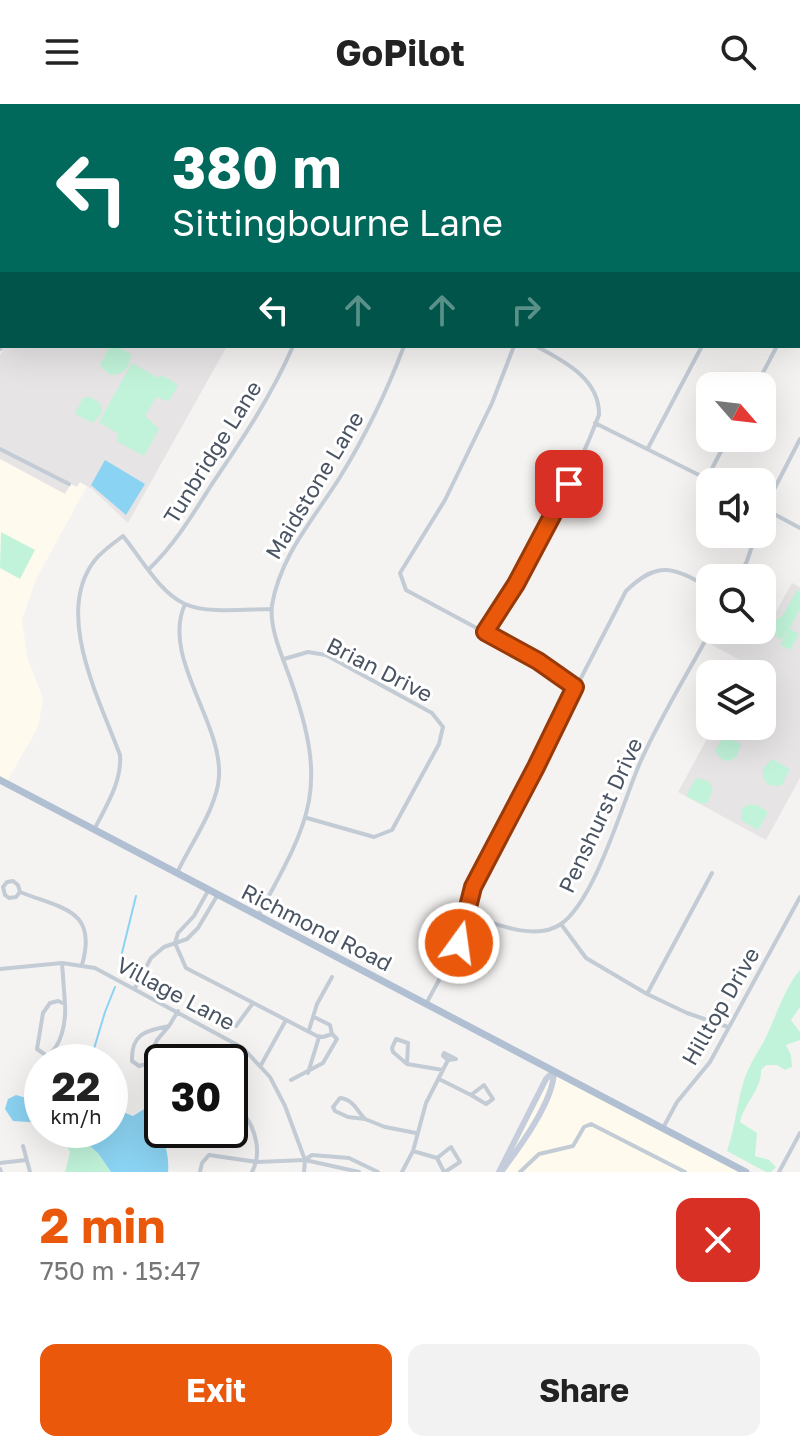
<!DOCTYPE html>
<meta charset="utf-8">
<style>
body{margin:0;font-family:"Golos Text",sans-serif;background:#f2f2f2;color:#222;height:100vh;display:flex;flex-direction:column;font-size:30px;white-space:nowrap}
*{box-sizing:border-box;margin:0}
p{font-size:26px;color:#767676}
.icon{flex:none;width:44px;height:44px;fill:none;stroke:currentColor;stroke-width:2;stroke-linecap:round;stroke-linejoin:round}
.map{position:relative;height:1068px;overflow:hidden}
.sheet{display:flex;flex-direction:column;background:#fff;flex:1}
.sheet>*{flex:none}
.guide{position:absolute;left:0px;top:0px;width:800px;height:244px;box-shadow:0 8px 32px #0002;background:#00695c;color:#fff;overflow:hidden}
.needle{width:52px;rotate:118deg}
.buttons{position:absolute;left:696px;top:268px;display:grid;gap:16px}
.buttons a{display:grid;place-items:center;width:80px;height:80px;border-radius:16px;background:#fff;box-shadow:0 8px 32px #0002;font-size:40px}
.speed{position:absolute;left:24px;top:940px;display:flex;gap:16px;font-size:40px;font-weight:700;text-align:center}
.speed>*{display:grid;place-content:center;width:104px;height:104px;border-radius:50%;background:#fff;box-shadow:0 8px 32px #0002;line-height:1}
.speed small{font-size:20px;font-weight:400}
.speed .limit{border:4px solid #111;border-radius:12px;background:#fff;color:#111}
.pin{position:absolute;display:grid;place-items:center;width:68px;height:68px;color:#fff;margin:-34px;border-radius:16px;box-shadow:0 4px 12px #0006}
.me{position:absolute;width:88px;margin:-44px;rotate:14deg;stroke-linejoin:round;filter:drop-shadow(0 0 6px #0008)}
.turn{display:flex;align-items:center;gap:28px;height:168px;padding:0 40px;font-size:36px}
.turn .icon{width:104px;height:104px;stroke-width:2.5}
.turn b{display:block;font-size:56px;line-height:68px}
.lanes{display:flex;align-items:center;height:76px;padding:0 40px;background:#0003;justify-content:center;gap:40px;direction:ltr}
.lanes .off{opacity:.35}
.round{display:grid;place-items:center;flex:none;width:84px;height:84px;border-radius:16px;background:#f2f2f2}
.headline{display:flex;align-items:center;justify-content:space-between;height:136px;padding:0 40px}
h1{font-size:48px;font-weight:700;line-height:60px;color:#ea580c}
.primary-button{display:flex;gap:16px;margin-top:auto;padding:16px 40px}
.primary-button a{flex:1;height:92px;border-radius:16px;background:#ea580c;color:#fff;font-size:32px;font-weight:700;line-height:92px;text-align:center}
.primary-button a+a{background:#f2f2f2;color:#222}
header{display:flex;justify-content:space-between;align-items:center;height:104px;padding:0 40px;background:#fff;font-size:36px;font-weight:700}
.map>svg:first-child{display:block}
.commercial{fill:#fefbee}
.education{fill:#e6e4e4}
.green{fill:#c0f3d9}
.water{fill:#8bd3f2}
.lines{fill:none;stroke-linecap:round;stroke-linejoin:round}
.stream{stroke:#8bd3f2;stroke-width:2}
.street{stroke:#c3cbd4;stroke-width:4}
.secondary{stroke:#c5cddc;stroke-width:6}
.primary{stroke:#b1bfd2;stroke-width:7}
.route-casing{stroke:#983908;stroke-width:20}
.route{stroke:#ea580c;stroke-width:14}
.labels{text-anchor:middle;dominant-baseline:central;stroke-width:6;stroke-linejoin:round;paint-order:stroke}
.street-label{font-size:22px;fill:#495362;stroke:#fff}
</style>
<header><svg class="icon" aria-label="menu" viewBox="0 0 24 24"><path d="M4 6h16M4 12h16M4 18h16"/></svg>GoPilot<svg class="icon" aria-label="search" viewBox="0 0 24 24"><circle cx="10" cy="10" r="6"/><path d="M15 15l6 6"/></svg></header>
<div class="map">
<svg width="800" height="1068" viewBox="0 0 800 1068">
<rect width="100%" height="100%" fill="#f5f3f2"/>
<path class="commercial" d="M0,338L87,382L35,477L22,516L27,553L43,595L38,623L6,679L0,676Z
M554,967L746,1068H499Z"/>
<path class="education" d="M5,242H227L128,419L92,385L80,378L77,383L71,380L65,390L0,355V251Z
M792,479L800,483V674L766,736L678,688L714,622H762V570H742L747,560L710,540L718,526H762V509L772,515Z"/>
<path class="green" d="M110,242H116L131,250C130,264 124,271 110,271L100,261Z
M132,259L158,274L162,271L178,281L169,297L156,293L145,312L159,325L144,352L118,338L117,329L99,318Z
M90,293L100,299L102,308L93,319L75,310L83,294Z
M1,428L35,446L20,475L0,464Z
M797,486L800,488V504L790,525L799,530L790,546L780,541L789,525L781,536L769,527L779,513H782Z
M724,631L741,640L737,652L730,657L721,655L715,647Z
M772,655L790,665L781,682L768,681L763,673V665Z
M696,674L708,677L713,685L707,699L702,700L686,692Z
M749,700L757,701L768,708L758,726L741,716L742,705Z
M800,866V903L791,916L800,928V936L786,941L791,951L792,963L785,966L777,961H766L761,966C762,984 744,1000 740,1018L757,1029L755,1052L769,1056L776,1063L771,1068H766L727,1047C735,1024 737,999 744,976C749,961 757,950 764,937C776,914 783,886 800,866Z
M47,1026L74,1039L85,1038L98,1049L111,1068H65L70,1048L66,1041L59,1038Z"/>
<path class="water" d="M105,356L145,380L126,411L91,381Z
M16,991L30,995L42,994V1019L13,1017L5,1005L8,995Z
M157,997C160,1004 159,1009 160,1017C162,1035 170,1049 168,1068H111L98,1049L85,1038L74,1039L52,1026H110V1003L133,1012Z"/>
<g class="lines">
<path class="stream" d="M119,861L136,792
M90,958L105,908L115,883"/>
<path class="street" d="M85,0V2
M291,0L295,2
M644,0L648,2
M0,1L2,2
M242,2L243,0
M798,64L800,61
M798,82L800,83
M798,202L800,199
M514,242L492,299L445,396L400,469L406,486L538,557L575,583
M756,282L777,242
M595,319L713,378
M648,344L702,242
M0,345L69,380
M707,374L728,334
M763,404L800,424
M762,409L800,335
M150,464C175,440 193,410 212,380C242,336 272,291 293,242
M738,474L747,457L756,430
M485,528C529,458 569,389 599,311C600,275 564,257 536,242
M284,555L308,548L326,551L432,609L443,623L439,640L392,726L374,733L307,714
M94,726C106,702 122,678 120,651C100,596 53,509 95,456C102,447 114,439 123,432C141,454 159,488 185,500C206,510 248,505 272,505
M177,769C190,741 218,702 219,672C222,617 161,553 185,500
M20,788L16,793L9,794L5,791L3,783L7,778L13,777L18,781L20,788C62,805 98,805 82,861
M466,810C493,819 535,838 561,820C595,796 622,701 639,661C659,615 687,571 711,526
M258,812C311,715 329,685 291,577C283,554 269,525 272,501C281,450 314,415 340,373C366,331 387,287 404,242
M561,820L586,854L647,890L687,909L728,923
M175,839L186,864L317,932L323,933L332,930
M175,839L178,829L194,812L208,787
M62,859L65,900
M0,865L62,859L95,864L243,944L270,973L285,1002L305,1056L304,1068
M135,884L151,854L164,843L187,835L198,824L217,792
M647,890L712,769
M58,897L65,900C66,918 62,942 47,952L37,945L43,909L50,899Z
M426,900L459,839L473,783L626,487C659,455 674,464 710,484
M169,922L157,936L146,960L139,962L132,957C131,929 146,927 169,922Z
M169,922L178,907
M236,922L253,899
M309,926L317,900L332,873
M396,935L408,939L407,960L393,948L392,944Z
M444,949L456,955L448,956L443,952Z
M407,960L443,966
M261,961L286,916
M308,969L319,933
M439,975L471,991
M291,976L323,959L337,935L332,930L330,921L314,913
M484,981L493,995L486,1000L471,991Z
M230,990L236,995L243,1009L230,1008
M340,994C353,995 357,1007 365,1015L348,1013L335,1007L333,1003Z
M243,1009C256,1025 262,1049 252,1068
M365,1015L385,1023L416,1029
M663,1024L677,998L710,958L800,793
M23,1042L30,1068
M413,1047L437,1054
M306,1055L312,1051L349,1054L378,1068
M0,1059L26,1056
M0,1065L1,1068
M200,1068L202,1059L209,1051L257,1058L305,1056L359,1068
M402,1068L413,1047L426,999L448,956
M444,1068L437,1054L451,1043L460,1058L445,1068
M520,1068L539,1050L573,1042L584,1023L591,1020L685,1068
M779,1068L800,1029"/>
<path class="secondary" d="M117,2L118,0
M130,2L132,0
M0,218L2,214
M0,244L2,240
M499,1068L546,975L554,967
M501,1068C519,1044 554,997 554,967"/>
<path class="primary" d="M0,676L746,1068"/>
</g>
<g class="lines">
<defs>
<path id="route" d="M459,839L473,783L536,663L575,583L538,557L485,528L516,480L569,380"/>
</defs>
<use href="#route" class="route-casing"/>
<use href="#route" class="route"/>
</g>
<g class="labels">
<g class="street-label">
<text transform="translate(212 348) rotate(-58)">Tunbridge Lane</text>
<text transform="translate(314 381) rotate(-59)">Maidstone Lane</text>
<text transform="translate(380 565) rotate(27)">Brian Drive</text>
<text transform="translate(600 711) rotate(-65)">Penshurst Drive</text>
<text transform="translate(317 823) rotate(27)">Richmond Road</text>
<text transform="translate(176 889) rotate(28)">Village Lane</text>
<text transform="translate(720 902) rotate(-60)">Hilltop Drive</text>
</g>
</g>
</svg>
<div class="buttons">
<a><svg class="needle" viewBox="-14 -14 28 28"><path d="M0-13l5 13h-10z" fill="#e53935"/><path d="M0 13l5-13h-10z" fill="#767676"/></svg></a>
<a><svg class="icon" aria-label="sound" viewBox="0 0 24 24"><path d="M4 9h4l5-4v14l-5-4H4zM17 9q2 3 0 6"/></svg></a>
<a><svg class="icon" aria-label="search" viewBox="0 0 24 24"><circle cx="10" cy="10" r="6"/><path d="M15 15l6 6"/></svg></a>
<a><svg class="icon" aria-label="layers" viewBox="0 0 24 24"><path d="M12 4l9 5-9 5-9-5zM3 14l9 5 9-5"/></svg></a>
</div>
<div class="speed"><div>22<small>km/h</small></div><div class="limit">30</div></div>
<div class="pin" style="left:569px;top:380px;background:#d93025"><svg class="icon" aria-label="arrive" viewBox="0 0 24 24"><path d="M6 21V4h12l-3 4 3 4H6"/></svg></div>
<svg class="me" style="left:459px;top:839px" viewBox="-20 -20 40 40"><circle r="17" fill="#ea580c" stroke="#fff" stroke-width="3"/><path d="M0-11L8 9 0 5-8 9z" fill="#fff"/></svg>
<div class="guide">
<div class="turn"><svg class="icon" aria-label="left" viewBox="0 0 24 24"><path d="M17 20v-9H6M10 6l-5 5 5 5"/></svg><div><b>380 m</b>Sittingbourne Lane</div></div>
<div class="lanes"><svg class="icon" aria-label="left" viewBox="0 0 24 24"><path d="M17 20v-9H6M10 6l-5 5 5 5"/></svg><svg class="icon off" aria-label="ahead" viewBox="0 0 24 24"><path d="M12 20V5M6 11l6-6 6 6"/></svg><svg class="icon off" aria-label="ahead" viewBox="0 0 24 24"><path d="M12 20V5M6 11l6-6 6 6"/></svg><svg class="icon off" aria-label="right" viewBox="0 0 24 24"><path d="M7 20v-9h11M14 6l5 5-5 5"/></svg></div>
</div>
</div>
<section class="sheet">
<div class="headline"><div><h1>2 min</h1><p>750 m · 15:47</p></div><a class="round" style="background:#d93025;color:#fff"><svg class="icon" aria-label="close" viewBox="0 0 24 24"><path d="M6 6l12 12M18 6L6 18"/></svg></a></div>
<div class="primary-button"><a>Exit</a><a>Share</a></div>
</section>
